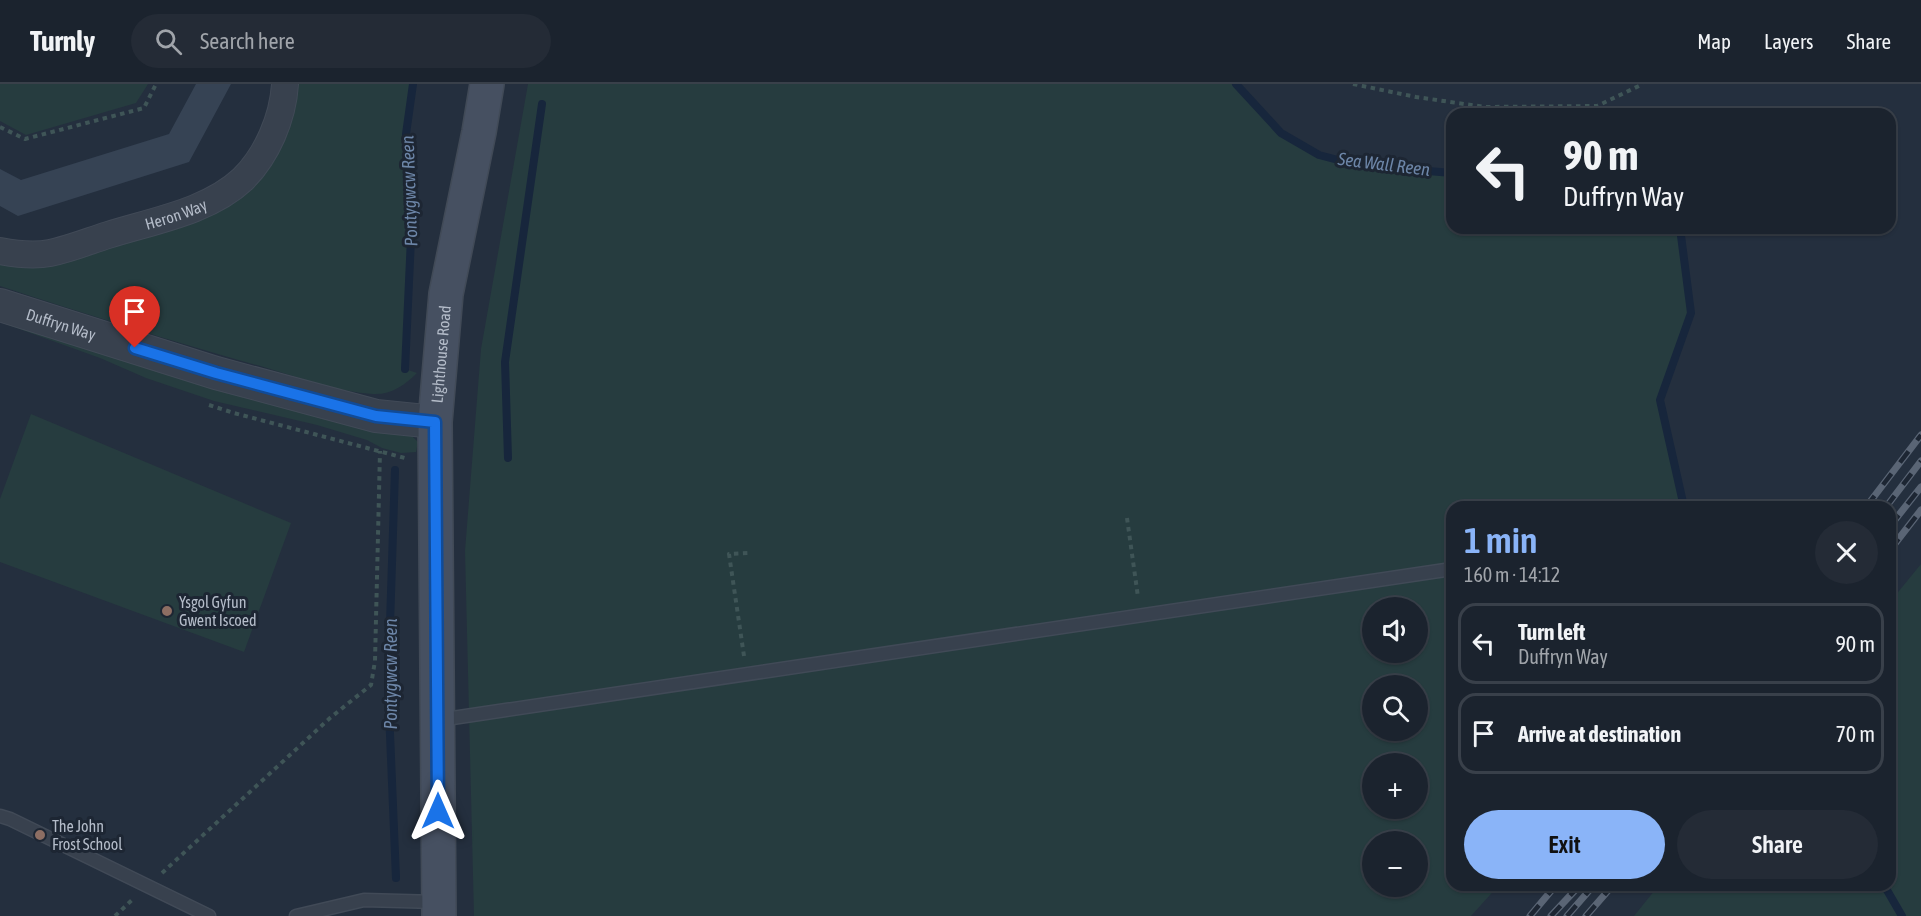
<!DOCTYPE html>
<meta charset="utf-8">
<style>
body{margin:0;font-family:"Asap Condensed",sans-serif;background:#242b36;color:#f1f3f6;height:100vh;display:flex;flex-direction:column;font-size:22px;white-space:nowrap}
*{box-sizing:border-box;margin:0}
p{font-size:20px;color:#a0a4aa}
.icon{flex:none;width:33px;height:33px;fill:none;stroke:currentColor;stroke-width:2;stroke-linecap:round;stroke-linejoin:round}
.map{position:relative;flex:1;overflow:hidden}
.panel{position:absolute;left:1446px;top:417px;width:450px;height:390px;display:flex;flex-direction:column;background:#1b232e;border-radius:18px;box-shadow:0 2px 4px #0004,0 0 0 2px #39404a}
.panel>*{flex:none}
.hud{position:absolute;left:1446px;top:24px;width:450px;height:126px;border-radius:18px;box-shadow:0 2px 4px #0004,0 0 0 2px #39404a;background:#1b232e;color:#f1f3f6;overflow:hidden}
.buttons{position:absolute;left:1362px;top:513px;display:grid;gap:12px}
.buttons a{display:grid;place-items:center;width:66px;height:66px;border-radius:50%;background:#1b232e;box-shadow:0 2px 4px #0004,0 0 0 2px #39404a;font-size:30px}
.pin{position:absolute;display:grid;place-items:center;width:51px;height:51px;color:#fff;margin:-62px -26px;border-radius:50% 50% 50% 0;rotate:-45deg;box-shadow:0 0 6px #0007}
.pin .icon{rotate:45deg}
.me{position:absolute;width:66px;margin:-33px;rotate:0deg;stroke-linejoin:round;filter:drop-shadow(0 0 4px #0008)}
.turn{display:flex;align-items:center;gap:21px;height:126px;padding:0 18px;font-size:27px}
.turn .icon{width:78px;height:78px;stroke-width:2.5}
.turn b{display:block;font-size:42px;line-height:51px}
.round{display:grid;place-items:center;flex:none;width:63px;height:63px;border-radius:32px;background:#242b36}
.overview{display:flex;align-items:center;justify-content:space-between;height:102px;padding:0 18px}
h1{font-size:36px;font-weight:600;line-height:45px;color:#8ab4f8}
.action{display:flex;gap:12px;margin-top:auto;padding:12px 18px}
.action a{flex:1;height:69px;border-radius:36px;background:#8ab4f8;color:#111;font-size:24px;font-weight:600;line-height:69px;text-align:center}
.action a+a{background:#242b36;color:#f1f3f6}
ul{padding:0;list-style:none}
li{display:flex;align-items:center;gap:18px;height:81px;margin:0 12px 9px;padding:0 6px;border:3px solid #39404a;border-radius:18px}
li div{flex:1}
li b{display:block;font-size:22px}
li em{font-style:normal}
header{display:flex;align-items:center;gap:36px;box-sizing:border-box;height:84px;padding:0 30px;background:#1b232e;border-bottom:2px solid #39404a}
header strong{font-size:28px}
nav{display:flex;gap:33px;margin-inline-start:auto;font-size:21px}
.search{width:420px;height:54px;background:#242b36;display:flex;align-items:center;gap:15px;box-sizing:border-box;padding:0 21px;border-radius:33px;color:#a0a4aa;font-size:22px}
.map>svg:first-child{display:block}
.green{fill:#263c3f;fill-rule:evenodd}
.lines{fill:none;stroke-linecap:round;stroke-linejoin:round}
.stream{stroke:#17263c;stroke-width:8}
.building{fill:#364354}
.service-casing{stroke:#414a57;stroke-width:15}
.minor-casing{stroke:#414a57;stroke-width:28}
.tertiary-casing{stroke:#414a57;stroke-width:34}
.secondary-casing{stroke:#414a57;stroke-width:36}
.path{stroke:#3f5557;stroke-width:4;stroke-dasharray:4.5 4.5;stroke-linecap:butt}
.service{stroke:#38414e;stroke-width:12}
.minor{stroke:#38414e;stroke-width:26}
.tertiary{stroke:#38414e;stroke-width:32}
.secondary{stroke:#465061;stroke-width:33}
.rail-casing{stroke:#5a6575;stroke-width:7}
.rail{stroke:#1d2633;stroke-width:4.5;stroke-dasharray:14;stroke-linecap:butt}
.route-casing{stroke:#114b97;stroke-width:15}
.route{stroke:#1a73e8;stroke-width:10}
.education-dot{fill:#8d6e63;stroke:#1d2633;stroke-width:2}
.labels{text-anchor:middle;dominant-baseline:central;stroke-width:6;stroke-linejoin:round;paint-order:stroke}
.street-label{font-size:16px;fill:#b4bcc9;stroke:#1d2633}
.poi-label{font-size:16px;fill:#b4bcc9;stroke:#1d2633;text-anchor:start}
.water-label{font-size:18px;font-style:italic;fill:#6d86a8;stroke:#1d2633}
</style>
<header>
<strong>Turnly</strong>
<div class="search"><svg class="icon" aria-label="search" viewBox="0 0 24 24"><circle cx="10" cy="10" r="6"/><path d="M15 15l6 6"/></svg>Search here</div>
<nav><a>Map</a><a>Layers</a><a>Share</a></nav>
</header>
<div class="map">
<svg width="1921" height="832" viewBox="0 0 1921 832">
<rect width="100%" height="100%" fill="#242f3e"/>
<path class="green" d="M0,0H148L136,19L26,51L0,37Z
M298,0H413L406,50L412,132L405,285L417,289C405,301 391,311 373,310C337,308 301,294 267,284C177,259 89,231 0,202V179L54,178L273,76C289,50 296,30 298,0Z
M528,0H1236L1281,49L1319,71L1357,81L1452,89V144H1680L1691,229L1660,316L1684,423H1452V801H1499L1471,832H474L465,467L481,265ZM1372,524H1418V568H1372ZM1372,602H1418V646H1372ZM1372,680H1418V724H1372ZM1372,758H1418V802H1372Z
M0,229L399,348L412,352L418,358L416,368L401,369L382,364L367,356L317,341L214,317L146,294L100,274L0,238Z
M31,330L291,439L244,568L0,478V415Z
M1921,480V832H1634L1659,801H1890V518Z"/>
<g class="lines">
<path class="stream" d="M1236,0L1281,49L1319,71L1357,81L1452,89
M1680,144L1691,229L1660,316L1684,423
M405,285L412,132L406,50L413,0
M508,374L505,278L542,20
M395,386L388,602L396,794
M1884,801L1902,832"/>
</g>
<path class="building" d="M196,0H231L189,78L18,132L0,122V85L21,96L169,50Z"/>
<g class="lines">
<defs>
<path id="service" d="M439,636L1452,485
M0,732L10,735L209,832
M296,832L364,816L437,818"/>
<g id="minor">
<path id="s1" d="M0,167C16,170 34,172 50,169C70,165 89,157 108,151C152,137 208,128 243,95C267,71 283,34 285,0"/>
</g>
<g id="tertiary">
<path id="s2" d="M0,221L216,289L376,332L435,338"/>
</g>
<g id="secondary">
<path id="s3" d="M439,832L435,338L446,210L479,48L487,0"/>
</g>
</defs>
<use href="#service" class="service-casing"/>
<use href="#minor" class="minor-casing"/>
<use href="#tertiary" class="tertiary-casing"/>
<use href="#secondary" class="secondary-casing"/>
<path class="path" d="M1353,0L1416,13L1485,23L1597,22L1643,0
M0,43L25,55L144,24L156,0
M209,321L234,329L405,374
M1127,434L1138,513
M744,572L729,470L749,469
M162,789L330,634L371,601L375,577L380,367
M115,832L132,816"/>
<use href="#service" class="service"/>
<use href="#minor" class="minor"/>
<use href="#tertiary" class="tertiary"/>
<use href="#secondary" class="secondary"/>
<defs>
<path id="rail" d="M1866,423L1921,351
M1886,423L1921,377
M1890,442L1921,403
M1890,466L1921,426
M1530,832L1556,801
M1551,832L1580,801
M1567,832L1594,801
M1586,832L1613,801"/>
</defs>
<use href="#rail" class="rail-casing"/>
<use href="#rail" class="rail"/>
</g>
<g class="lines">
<defs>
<path id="route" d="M135,264L216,289L376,332L435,338L438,727"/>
</defs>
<use href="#route" class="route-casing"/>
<use href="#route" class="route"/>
</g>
<g class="education-dot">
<circle cx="167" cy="527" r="6"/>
<circle cx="40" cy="751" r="6"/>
</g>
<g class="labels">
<g class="street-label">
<text stroke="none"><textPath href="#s1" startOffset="182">Heron Way</textPath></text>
<text stroke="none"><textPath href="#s2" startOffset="64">Duffryn Way</textPath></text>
<text stroke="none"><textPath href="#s3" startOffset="562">Lighthouse Road</textPath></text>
</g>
<g class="poi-label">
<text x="179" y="518">Ysgol Gyfun<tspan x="179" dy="18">Gwent Iscoed</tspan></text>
<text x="52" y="742">The John<tspan x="52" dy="18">Frost School</tspan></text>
</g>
<g class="water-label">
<text transform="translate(1384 80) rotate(7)">Sea Wall Reen</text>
<text transform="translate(409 107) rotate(-92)">Pontygwcw Reen</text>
<text transform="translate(390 590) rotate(-90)">Pontygwcw Reen</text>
</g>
</g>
</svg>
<div class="buttons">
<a><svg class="icon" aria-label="sound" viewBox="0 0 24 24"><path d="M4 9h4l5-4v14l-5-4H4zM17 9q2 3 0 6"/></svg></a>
<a><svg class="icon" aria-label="search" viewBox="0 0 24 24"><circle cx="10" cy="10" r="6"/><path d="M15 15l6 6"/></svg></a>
<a>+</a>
<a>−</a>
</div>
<div class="pin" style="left:135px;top:264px;background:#d93025"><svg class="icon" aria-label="arrive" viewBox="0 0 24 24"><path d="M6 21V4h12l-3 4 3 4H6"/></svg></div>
<svg class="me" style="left:438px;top:727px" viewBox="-20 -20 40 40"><path d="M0-17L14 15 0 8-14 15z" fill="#1a73e8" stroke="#fff" stroke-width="4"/></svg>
<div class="hud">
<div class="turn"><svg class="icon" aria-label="left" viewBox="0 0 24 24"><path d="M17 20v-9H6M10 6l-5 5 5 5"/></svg><div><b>90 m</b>Duffryn Way</div></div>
</div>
<section class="panel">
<div class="overview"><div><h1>1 min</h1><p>160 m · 14:12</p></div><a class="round"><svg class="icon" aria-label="close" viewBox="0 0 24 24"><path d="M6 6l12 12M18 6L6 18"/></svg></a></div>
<ul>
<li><svg class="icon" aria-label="left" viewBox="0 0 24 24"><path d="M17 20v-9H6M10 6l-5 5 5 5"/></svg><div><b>Turn left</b><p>Duffryn Way</p></div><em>90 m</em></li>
<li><svg class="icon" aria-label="arrive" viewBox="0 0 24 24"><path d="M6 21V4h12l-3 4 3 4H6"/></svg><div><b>Arrive at destination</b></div><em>70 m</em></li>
</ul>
<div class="action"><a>Exit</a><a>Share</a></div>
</section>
</div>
